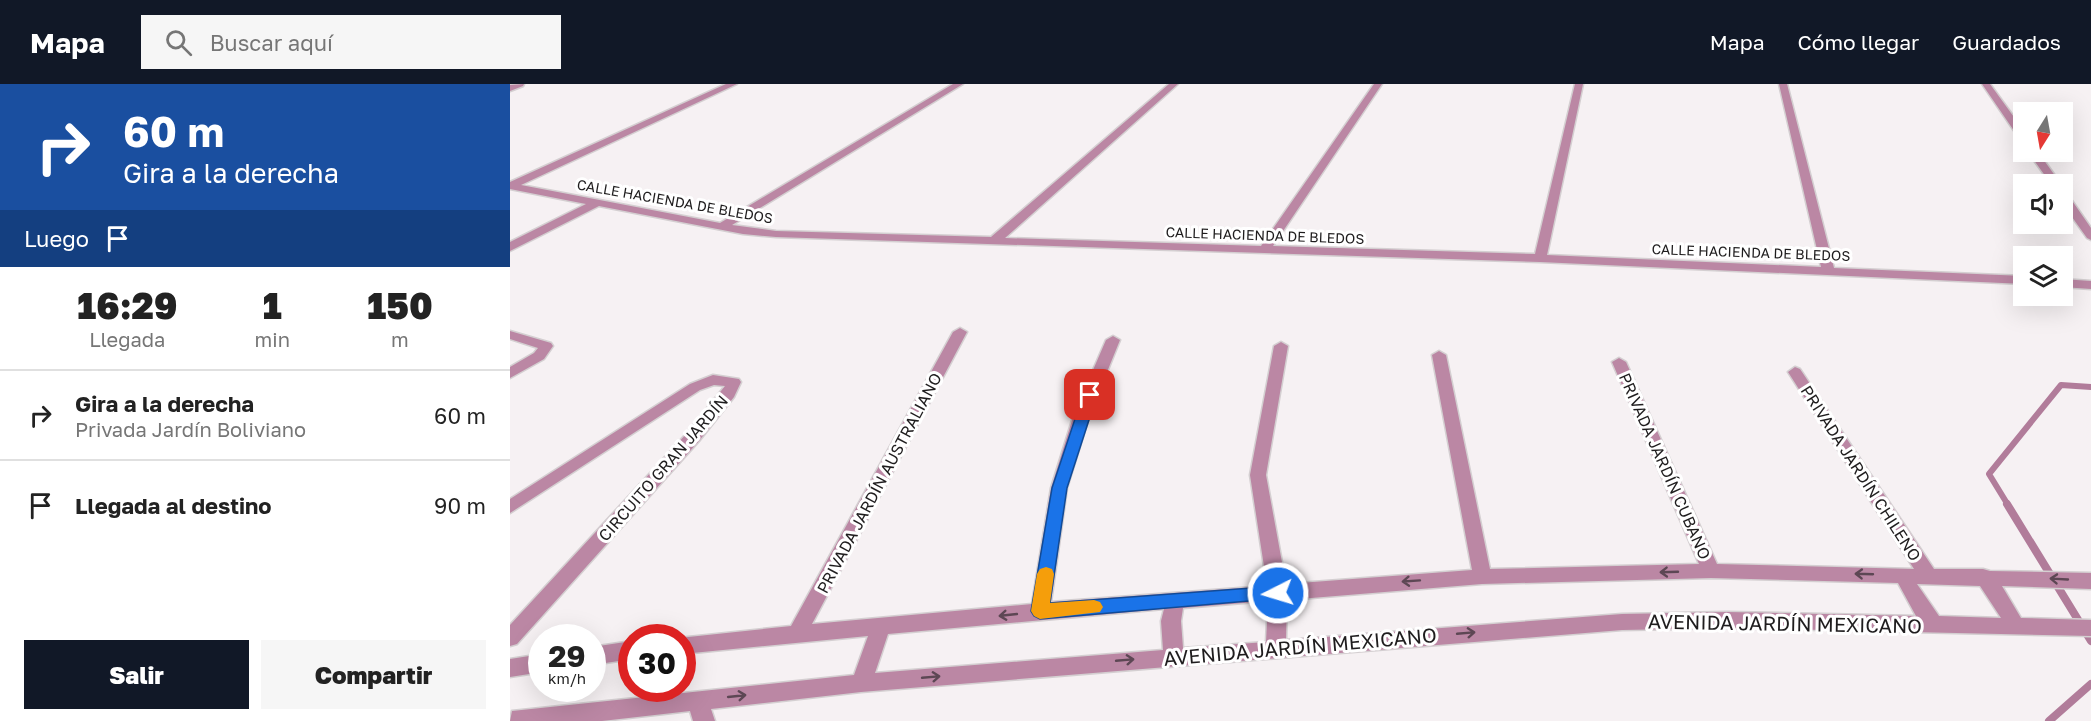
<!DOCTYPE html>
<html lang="es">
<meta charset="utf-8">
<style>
body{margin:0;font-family:"Golos Text",sans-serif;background:#f6f6f6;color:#222;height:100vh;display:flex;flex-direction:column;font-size:22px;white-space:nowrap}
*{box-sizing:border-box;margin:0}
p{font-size:20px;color:#767676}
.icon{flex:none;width:33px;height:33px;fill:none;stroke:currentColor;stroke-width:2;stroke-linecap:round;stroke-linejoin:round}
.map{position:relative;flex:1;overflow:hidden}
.details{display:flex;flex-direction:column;background:#fff;width:510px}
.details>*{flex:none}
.banner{background:#1a4fa0;color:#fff;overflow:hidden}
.needle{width:39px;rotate:191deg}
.controls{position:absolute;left:1503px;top:18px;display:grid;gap:12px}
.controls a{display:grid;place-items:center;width:60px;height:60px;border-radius:0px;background:#fff;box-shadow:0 6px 24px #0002;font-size:30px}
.speed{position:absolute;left:18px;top:540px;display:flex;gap:12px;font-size:30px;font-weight:700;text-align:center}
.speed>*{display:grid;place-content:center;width:78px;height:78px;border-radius:50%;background:#fff;box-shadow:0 6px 24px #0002;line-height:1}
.speed small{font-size:15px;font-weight:400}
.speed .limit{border:9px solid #d22;background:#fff;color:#111}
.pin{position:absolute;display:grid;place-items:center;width:51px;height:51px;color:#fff;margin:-26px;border-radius:12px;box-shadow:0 3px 9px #0006}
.me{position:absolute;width:66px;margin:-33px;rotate:265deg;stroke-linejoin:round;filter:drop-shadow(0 0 4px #0008)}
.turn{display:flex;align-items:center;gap:21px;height:126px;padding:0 24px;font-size:27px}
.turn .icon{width:78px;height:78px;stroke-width:2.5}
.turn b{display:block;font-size:42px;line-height:51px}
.then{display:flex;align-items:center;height:57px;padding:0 24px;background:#0003;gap:12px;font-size:22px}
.eta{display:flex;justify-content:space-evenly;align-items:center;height:102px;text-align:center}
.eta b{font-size:36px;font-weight:800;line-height:42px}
.cta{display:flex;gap:12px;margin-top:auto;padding:12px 24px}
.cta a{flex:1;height:69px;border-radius:0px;background:#111827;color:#fff;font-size:24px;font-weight:800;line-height:69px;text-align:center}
.cta a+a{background:#f6f6f6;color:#222}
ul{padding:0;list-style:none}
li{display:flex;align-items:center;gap:18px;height:90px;padding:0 24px;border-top:2px solid #e0e0e0}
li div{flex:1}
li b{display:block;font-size:22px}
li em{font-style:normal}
header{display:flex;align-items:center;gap:36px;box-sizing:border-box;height:84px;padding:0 30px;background:#111827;color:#fff}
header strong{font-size:28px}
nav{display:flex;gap:33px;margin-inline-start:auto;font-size:21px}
.search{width:420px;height:54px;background:#f6f6f6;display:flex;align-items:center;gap:15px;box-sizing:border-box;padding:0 21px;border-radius:0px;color:#767676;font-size:22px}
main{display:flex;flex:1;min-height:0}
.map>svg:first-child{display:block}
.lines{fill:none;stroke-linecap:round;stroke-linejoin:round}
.stream-far1{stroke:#b17c9a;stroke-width:6}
.stream{stroke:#b17c9a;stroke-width:8}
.minor-casing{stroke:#d4cfd1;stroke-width:3}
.minor{fill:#bb87a4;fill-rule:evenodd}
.oneway{stroke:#5d4754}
.route{fill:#1a73e8;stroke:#114b97;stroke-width:1.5}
.slow{fill:#f59e0b}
.labels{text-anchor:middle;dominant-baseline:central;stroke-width:6;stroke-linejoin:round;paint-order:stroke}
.far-street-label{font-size:14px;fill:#1f1d1e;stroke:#fff}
.street-label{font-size:16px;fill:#1f1d1e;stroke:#fff}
.near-street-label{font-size:20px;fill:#1f1d1e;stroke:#fff}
</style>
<header>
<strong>Mapa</strong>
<div class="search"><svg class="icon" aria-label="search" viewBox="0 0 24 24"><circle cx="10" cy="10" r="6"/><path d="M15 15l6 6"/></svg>Buscar aquí</div>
<nav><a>Mapa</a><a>Cómo llegar</a><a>Guardados</a></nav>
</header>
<main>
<section class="details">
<div class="banner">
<div class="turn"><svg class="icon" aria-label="right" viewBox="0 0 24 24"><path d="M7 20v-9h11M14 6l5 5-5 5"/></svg><div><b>60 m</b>Gira a la derecha</div></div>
<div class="then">Luego<svg class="icon" aria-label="arrive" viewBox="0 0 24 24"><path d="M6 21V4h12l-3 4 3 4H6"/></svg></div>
</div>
<div class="eta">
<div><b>16:29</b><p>Llegada</p></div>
<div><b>1</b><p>min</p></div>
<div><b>150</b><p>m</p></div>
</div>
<ul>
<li><svg class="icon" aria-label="right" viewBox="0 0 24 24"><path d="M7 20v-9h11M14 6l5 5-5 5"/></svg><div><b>Gira a la derecha</b><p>Privada Jardín Boliviano</p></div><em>60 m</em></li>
<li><svg class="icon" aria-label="arrive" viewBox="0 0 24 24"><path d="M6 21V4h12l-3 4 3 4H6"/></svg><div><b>Llegada al destino</b></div><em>90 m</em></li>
</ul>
<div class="cta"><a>Salir</a><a>Compartir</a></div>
</section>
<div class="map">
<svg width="1581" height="637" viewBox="0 0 1581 637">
<rect width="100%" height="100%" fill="#f6f1f3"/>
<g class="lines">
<path class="stream-far1" d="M1498,421L1479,390L1551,301L1581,303"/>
<path class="stream" d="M1497,420L1581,557
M1539,637L1581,600"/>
<defs>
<path id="minor" d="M14,0L13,2L0,7V1Z
M216,0H227L11,101L210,139L443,0H453L222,141L266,147L481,153L659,0H668L495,154L751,162L864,0H872L763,162L1025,170L1065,0H1073L1037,171L1311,183L1269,0H1277L1324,184L1514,192V200L1030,178L266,153L233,150L89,122L0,167V158L76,120L0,105V98Z
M1472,0H1480L1514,47V58L1511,57Z
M1518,68H1528L1551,100H1541Z
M1552,107L1556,108L1581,144V156L1577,154L1552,119Z
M1552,195L1581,197V205L1552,203Z
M450,244L457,248L302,540L522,520L541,404L564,330L596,256L603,252L610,256L580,330L557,404L541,518L757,502L740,391L764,262L771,258L778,262L756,391L776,500L962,486L922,271L929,267L936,271L980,485L1189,480L1102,278L1109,274L1116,278L1207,480L1404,485L1278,288L1285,283L1290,285L1424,485H1473L1480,487L1581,489V505L1492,502L1511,534L1581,536V552L1218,544L1112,546L351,608L201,625L205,637H183L180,627L92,637H0L2,627L344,591L358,552L172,570V554H169L281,542L443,248ZM1201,494L1388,499L1406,532L1218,528L1112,530L776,556L777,516L972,500ZM1407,500L1470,502L1491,534L1429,532ZM758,517L756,558L673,564L671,537L673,524ZM654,525L651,537L653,566L365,589L378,550Z
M0,247L41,259L43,262L34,275L0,294V283L24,269L28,264L0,255Z
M203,291L229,295L231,298L224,313L189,357L7,560L0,562V541L177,349L215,302L204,301L190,306L0,429V415L180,300Z
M122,557V575L82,581V563Z
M32,570V588L0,593V575Z"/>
</defs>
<use href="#minor" class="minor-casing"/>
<use href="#minor" class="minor"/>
</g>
<defs><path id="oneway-shaft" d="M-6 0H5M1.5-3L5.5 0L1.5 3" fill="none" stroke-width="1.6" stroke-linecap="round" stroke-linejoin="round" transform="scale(1.5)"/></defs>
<g class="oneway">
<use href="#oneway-shaft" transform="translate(1159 488) rotate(178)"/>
<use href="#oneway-shaft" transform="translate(1354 490) rotate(-178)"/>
<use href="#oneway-shaft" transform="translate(1549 495) rotate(-177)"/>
<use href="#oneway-shaft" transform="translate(901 497) rotate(176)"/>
<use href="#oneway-shaft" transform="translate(498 531) rotate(174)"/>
<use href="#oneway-shaft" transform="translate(956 549) rotate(-5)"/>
<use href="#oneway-shaft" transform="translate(615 576) rotate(-5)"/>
<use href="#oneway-shaft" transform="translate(421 593) rotate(-5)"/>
<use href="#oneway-shaft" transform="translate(227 612) rotate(-6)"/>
</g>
<path class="route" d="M580,307L587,311L557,404L540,519L768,502L774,504L776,509L774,514L530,535L524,532L521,527L542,404L573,311Z"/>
<path class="slow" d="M536,483L542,485L544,490L540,519L584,516L590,518L593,523L590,528L530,535L524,532L521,527L527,490L530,485Z"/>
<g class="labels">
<g class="far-street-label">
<text transform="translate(165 117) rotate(10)">CALLE HACIENDA DE BLEDOS</text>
<text transform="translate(755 151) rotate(2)">CALLE HACIENDA DE BLEDOS</text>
<text transform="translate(1241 168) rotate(2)">CALLE HACIENDA DE BLEDOS</text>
</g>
<g class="street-label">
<text transform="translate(1155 382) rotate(66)">PRIVADA JARDÍN CUBANO</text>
<text transform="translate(153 384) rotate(-49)">CIRCUITO GRAN JARDÍN</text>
<text transform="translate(1351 389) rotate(57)">PRIVADA JARDÍN CHILENO</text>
<text transform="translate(369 399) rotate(-62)">PRIVADA JARDÍN AUSTRALIANO</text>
</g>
<g class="near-street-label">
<text transform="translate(1275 539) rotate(1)">AVENIDA JARDÍN MEXICANO</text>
<text transform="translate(790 562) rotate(-5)">AVENIDA JARDÍN MEXICANO</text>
</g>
</g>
</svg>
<div class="controls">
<a><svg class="needle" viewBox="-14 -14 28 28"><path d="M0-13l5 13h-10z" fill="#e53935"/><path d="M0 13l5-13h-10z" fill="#767676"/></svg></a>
<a><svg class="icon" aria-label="sound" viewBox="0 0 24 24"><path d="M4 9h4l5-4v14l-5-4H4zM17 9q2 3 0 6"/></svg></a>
<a><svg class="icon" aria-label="layers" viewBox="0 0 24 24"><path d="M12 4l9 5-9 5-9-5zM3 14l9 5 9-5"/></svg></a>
</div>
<div class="speed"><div>29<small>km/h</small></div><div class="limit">30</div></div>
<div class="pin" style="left:580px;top:311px;background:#d93025"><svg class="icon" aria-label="arrive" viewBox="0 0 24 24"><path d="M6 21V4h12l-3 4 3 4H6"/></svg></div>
<svg class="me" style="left:768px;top:509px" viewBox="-20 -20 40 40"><circle r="17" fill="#1a73e8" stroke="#fff" stroke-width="3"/><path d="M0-11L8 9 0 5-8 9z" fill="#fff"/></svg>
</div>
</main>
